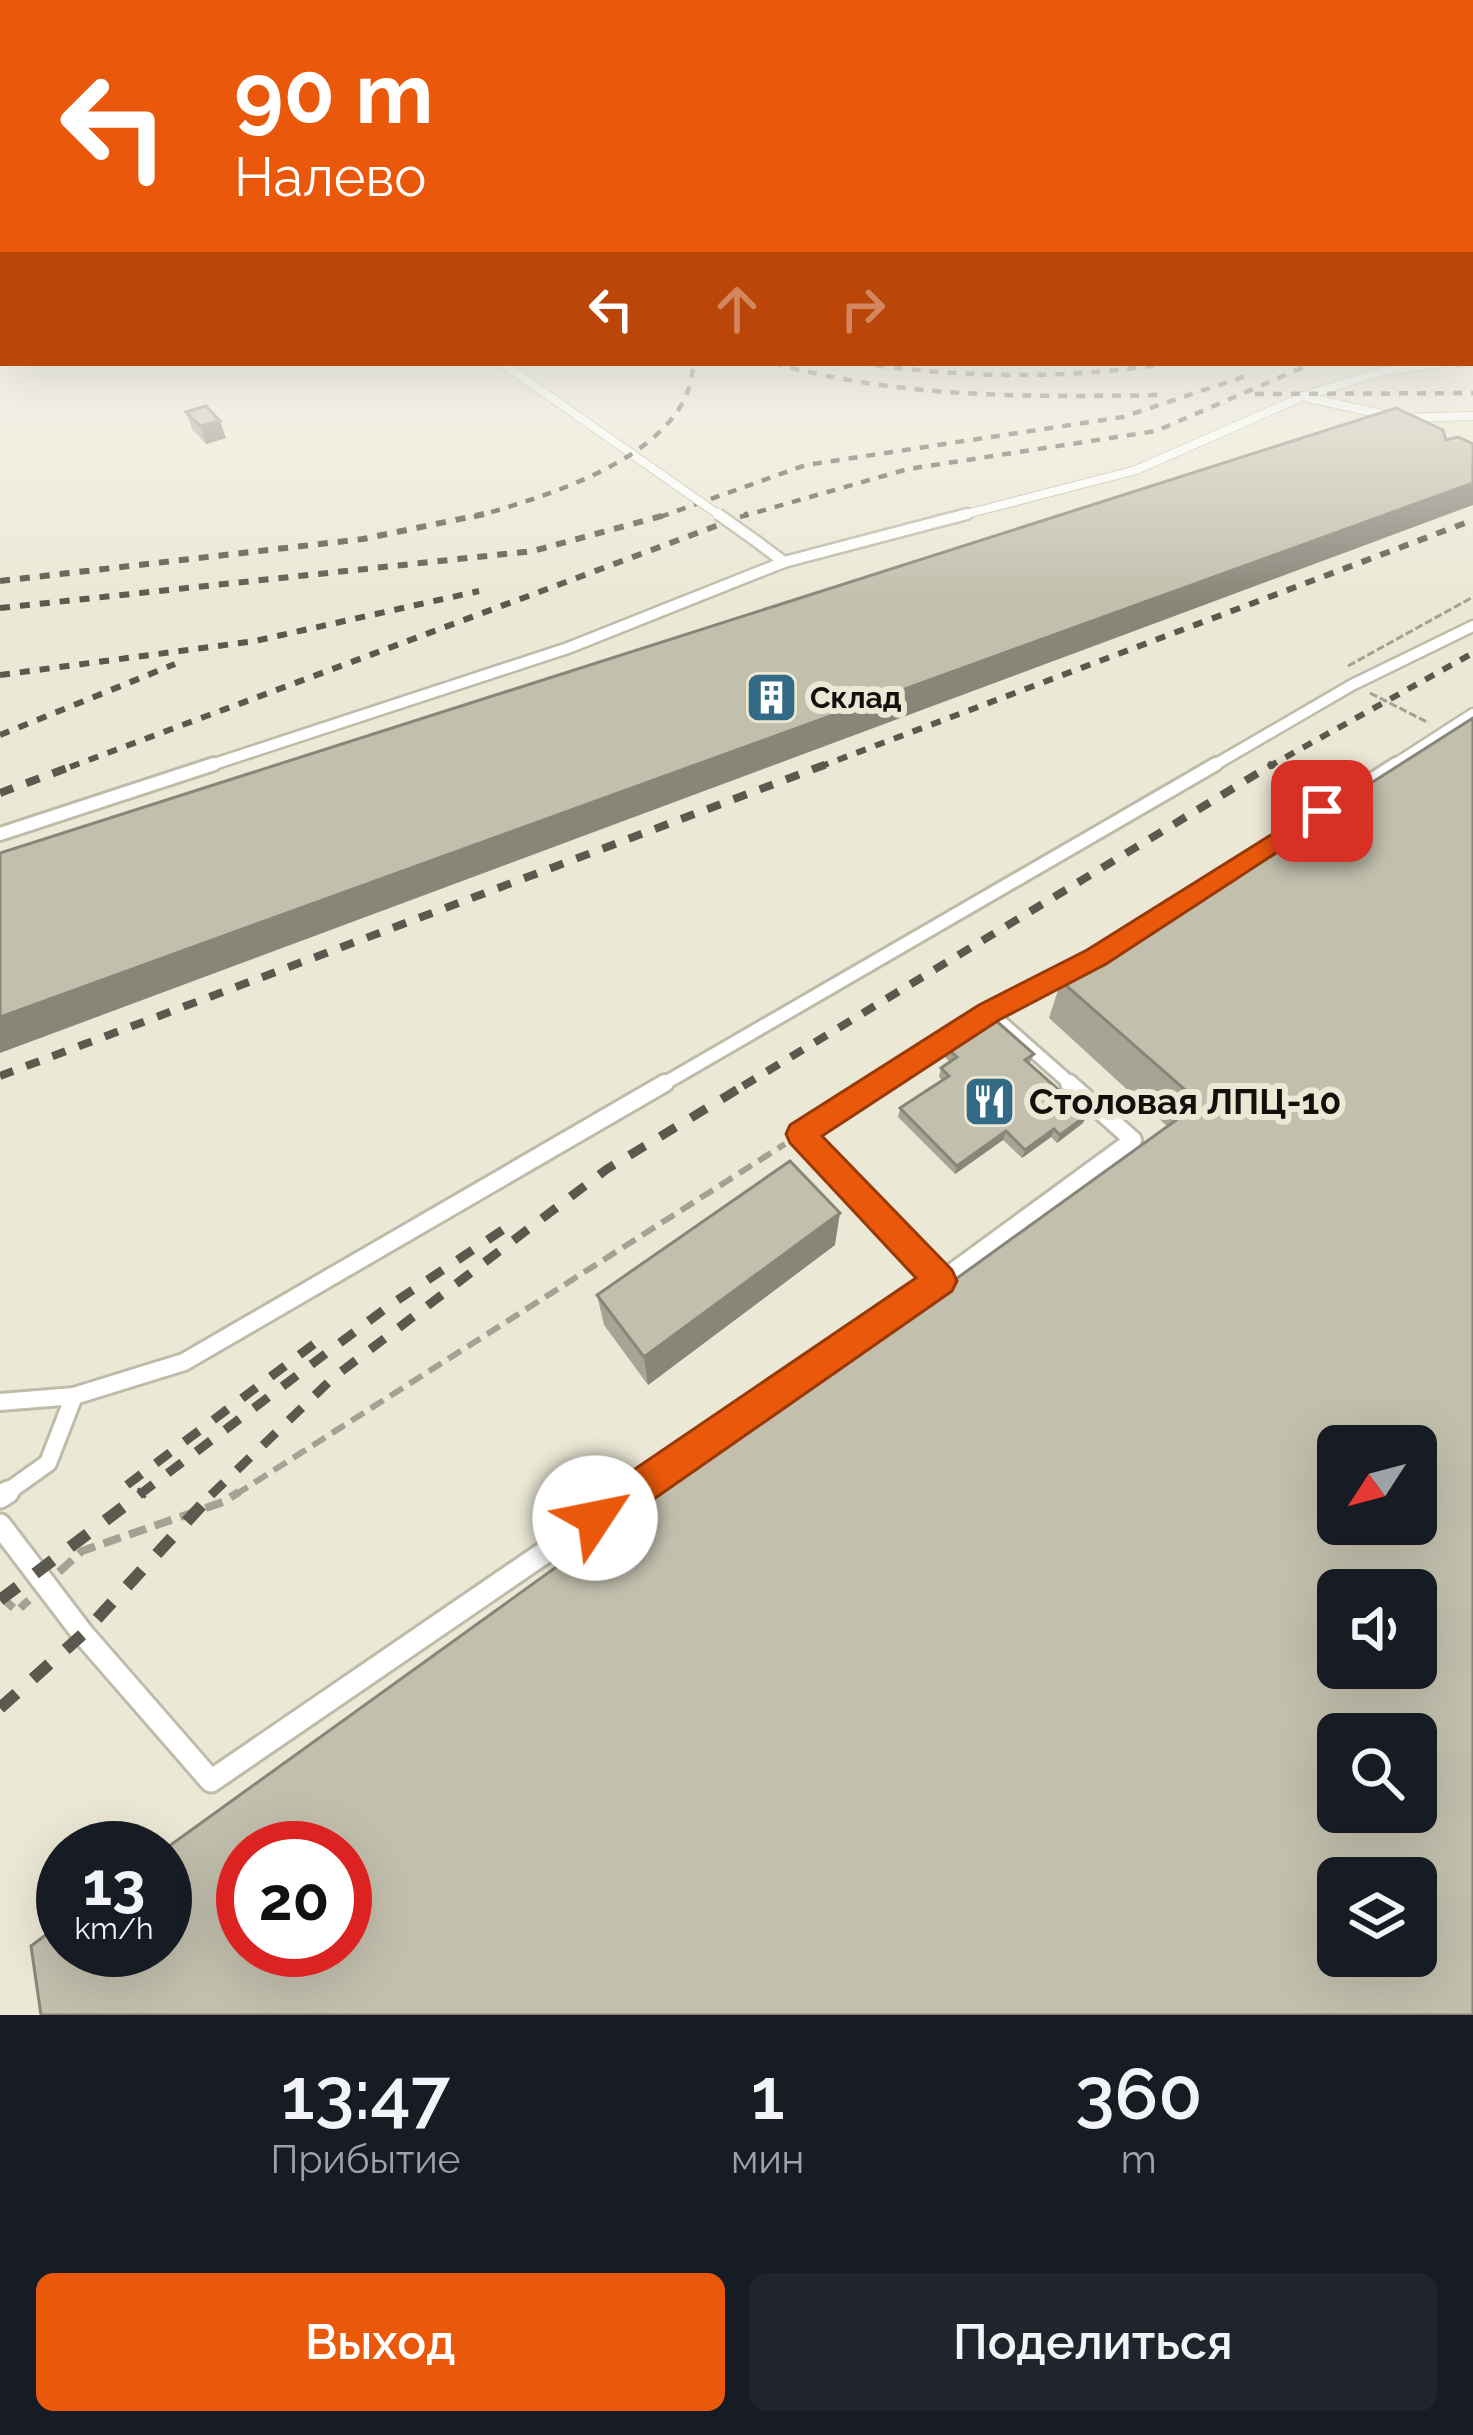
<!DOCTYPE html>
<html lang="ru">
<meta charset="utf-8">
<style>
body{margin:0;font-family:Raleway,sans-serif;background:#20242c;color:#f1f3f6;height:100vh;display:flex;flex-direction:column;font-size:45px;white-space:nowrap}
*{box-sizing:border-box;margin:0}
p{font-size:39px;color:#9ea1a6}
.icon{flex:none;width:66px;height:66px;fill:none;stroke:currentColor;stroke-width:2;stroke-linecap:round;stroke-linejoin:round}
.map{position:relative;height:2015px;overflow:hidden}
.sheet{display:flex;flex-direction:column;background:#171b24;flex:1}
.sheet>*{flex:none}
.top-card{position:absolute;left:0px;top:0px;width:1473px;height:366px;box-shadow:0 12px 48px #0002;background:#ea580c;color:#fff;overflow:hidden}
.needle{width:78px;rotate:234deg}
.tools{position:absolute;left:1317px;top:1425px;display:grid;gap:24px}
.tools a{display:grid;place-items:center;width:120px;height:120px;border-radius:18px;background:#171b24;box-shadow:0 12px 48px #0002;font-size:60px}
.speed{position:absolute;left:36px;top:1821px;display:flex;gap:24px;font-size:60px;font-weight:700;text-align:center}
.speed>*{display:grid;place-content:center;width:156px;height:156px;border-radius:50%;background:#171b24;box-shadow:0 12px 48px #0002;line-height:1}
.speed small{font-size:30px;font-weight:400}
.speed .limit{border:18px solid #d22;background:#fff;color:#111}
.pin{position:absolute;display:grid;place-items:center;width:102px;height:102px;color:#fff;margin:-51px;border-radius:24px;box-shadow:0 6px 18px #0006}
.me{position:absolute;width:132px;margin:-66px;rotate:56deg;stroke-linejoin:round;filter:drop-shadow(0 0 9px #0008)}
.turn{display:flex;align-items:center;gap:42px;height:252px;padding:0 36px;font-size:54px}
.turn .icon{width:156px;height:156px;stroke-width:2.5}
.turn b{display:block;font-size:84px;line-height:102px}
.lanes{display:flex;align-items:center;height:114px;padding:0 36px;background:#0003;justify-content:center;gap:60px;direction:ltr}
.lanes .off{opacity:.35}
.eta{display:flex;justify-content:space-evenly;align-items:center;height:204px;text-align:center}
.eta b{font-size:72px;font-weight:600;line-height:84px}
.cta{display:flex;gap:24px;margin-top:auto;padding:24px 36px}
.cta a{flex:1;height:138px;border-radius:18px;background:#ea580c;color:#fff;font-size:48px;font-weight:600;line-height:138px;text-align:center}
.cta a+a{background:#20242c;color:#f1f3f6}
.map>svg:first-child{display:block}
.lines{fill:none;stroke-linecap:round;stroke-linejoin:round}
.lane-far4-casing{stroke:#bebba9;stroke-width:10}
.lane-far3-casing{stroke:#bebba9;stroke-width:15}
.lane-far2-casing{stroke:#bebba9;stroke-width:18}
.lane-far1-casing{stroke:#bebba9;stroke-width:22}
.lane-casing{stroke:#bebba9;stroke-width:27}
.path-far2{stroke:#a5a294;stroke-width:3;stroke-dasharray:8 3;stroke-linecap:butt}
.path-far1{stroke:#a5a294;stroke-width:6;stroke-dasharray:15 8;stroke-linecap:butt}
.path{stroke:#a5a294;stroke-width:8;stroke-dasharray:18 9;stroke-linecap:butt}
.lane-far4{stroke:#fff;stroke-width:8}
.lane-far3{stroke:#fff;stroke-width:10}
.lane-far2{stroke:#fff;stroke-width:12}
.lane-far1{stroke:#fff;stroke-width:16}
.lane{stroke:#fff;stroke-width:21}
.rail-far4{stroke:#5b594e;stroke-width:4.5;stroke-dasharray:9 9;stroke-linecap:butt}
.rail-far3{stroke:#5b594e;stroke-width:6;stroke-dasharray:10 10;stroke-linecap:butt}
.rail-far2{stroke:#5b594e;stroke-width:8;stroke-dasharray:14 14;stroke-linecap:butt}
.rail-far1{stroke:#5b594e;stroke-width:9;stroke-dasharray:18 18;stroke-linecap:butt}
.rail{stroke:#5b594e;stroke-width:12;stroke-dasharray:22 22;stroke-linecap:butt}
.lane-bridge-far1-casing{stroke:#bebba9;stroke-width:10;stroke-linecap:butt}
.lane-bridge-casing{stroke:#bebba9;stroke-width:15;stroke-linecap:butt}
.lane-bridge-far1{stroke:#fff;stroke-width:8}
.lane-bridge{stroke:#fff;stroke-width:10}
.wall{fill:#a7a495}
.shaded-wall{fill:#888679}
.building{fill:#c2bfad;stroke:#888679;stroke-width:3;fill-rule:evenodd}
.route{fill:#ea580c;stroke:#983908;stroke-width:3}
.labels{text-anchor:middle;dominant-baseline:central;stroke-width:12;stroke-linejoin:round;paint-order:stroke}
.far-poi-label{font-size:30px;font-weight:bold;fill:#13110b;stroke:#ebe8d5;text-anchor:start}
.poi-label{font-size:36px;font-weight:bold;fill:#13110b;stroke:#ebe8d5;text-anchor:start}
</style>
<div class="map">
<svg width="1473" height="2015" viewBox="0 0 1473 2015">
<rect width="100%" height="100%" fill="#ebe8d5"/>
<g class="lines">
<defs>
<path id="lane-far4" d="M502,363L679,487
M1309,398L1400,418L1473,416
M955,517L1136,470L1304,396L1383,371L1442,363"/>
<path id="lane-far3" d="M756,541L784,562
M205,767L568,648L784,562L967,514
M1211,767L1352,685L1473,626
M1391,767L1473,714"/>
<path id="lane-far2" d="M0,834L214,764
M989,1012L1073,1086
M660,1086L1216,764
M875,1086L989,1012L1097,957L1396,764"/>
<path id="lane-far1" d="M940,1281L1133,1140L1069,1083
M0,1402L74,1396L184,1362L665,1083
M3,1495L48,1463L74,1396
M629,1495L940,1281L801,1134L879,1083"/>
<path id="lane" d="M0,1497L8,1492
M0,1525L83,1634L211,1781L633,1492"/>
</defs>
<use href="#lane-far4" class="lane-far4-casing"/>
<use href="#lane-far3" class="lane-far3-casing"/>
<use href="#lane-far2" class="lane-far2-casing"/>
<use href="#lane-far1" class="lane-far1-casing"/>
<use href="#lane" class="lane-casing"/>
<path class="path-far2" d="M1456,367L1473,363
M1348,666L1473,597
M1370,693L1429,723"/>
<path class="path-far1" d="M235,1495L785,1144"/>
<path class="path" d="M59,1572L82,1551L223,1502L239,1492
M0,1596L17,1611L29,1600"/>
<use href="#lane-far4" class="lane-far4"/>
<use href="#lane-far3" class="lane-far3"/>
<use href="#lane-far2" class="lane-far2"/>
<use href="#lane-far1" class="lane-far1"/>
<use href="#lane" class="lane"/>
<path class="rail-far4" d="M773,363C902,399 1032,397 1165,395
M858,363C963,378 1065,380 1170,363
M1255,394L1473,393
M474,517C544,497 692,455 693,363
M660,517L806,465L1123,417L1246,376
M740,517L908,469L1156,431L1313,363"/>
<path class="rail-far3" d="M0,581L363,539L484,514
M0,608L533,551L669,514
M0,675L255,641L479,591
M0,735L175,664
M70,767L748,514
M819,767L1473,520
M1268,767L1473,653"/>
<path class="rail-far2" d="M0,793L78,764
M0,1076L827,764
M743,1086L1273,764"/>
<path class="rail-far1" d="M127,1485L314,1344
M139,1495L390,1305L504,1229
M211,1495L334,1377L607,1169L748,1083"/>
<path class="rail" d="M0,1600L143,1492
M0,1708L83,1634L214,1492"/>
<defs>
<path id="lane-bridge-far1" d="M679,487L722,517"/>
<path id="lane-bridge" d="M718,514L756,541"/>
</defs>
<use href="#lane-bridge-far1" class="lane-bridge-far1-casing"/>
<use href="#lane-bridge" class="lane-bridge-casing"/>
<use href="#lane-bridge-far1" class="lane-bridge-far1"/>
<use href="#lane-bridge" class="lane-bridge"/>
</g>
<path class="wall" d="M186,412L226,438L206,444L192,429Z
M1473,718V2015L1168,1127L1049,1018L1061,981Z
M947,1048L1034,1054L1030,1063L1083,1123L1057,1143L1051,1137L1022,1158L1003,1140L955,1174L898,1117L900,1108L942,1080L939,1077L941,1068L950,1062L945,1057Z
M835,1245L648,1385L604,1325L597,1295Z"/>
<path class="shaded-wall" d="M220,421L226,438L206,444L200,426Z
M1473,483V505L0,1053V1017Z
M1087,1115L1083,1123L1057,1143L1060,1135Z
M1054,1129L1051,1137L1022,1158L1025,1150Z
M1006,1131L1003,1140L955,1174L957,1166Z
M840,1213L835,1245L648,1385L644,1357Z"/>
<path class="building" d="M206,406L220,421L200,426L186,412Z
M1396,408L1443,430L1446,440L1458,437L1473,444V483L0,1017V853Z
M1473,718V2015H41L31,1946L63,1922V1950H165V1849L1200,1103L1061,981ZM1338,1446H1416V1524H1338ZM1338,1590H1416V1668H1338ZM1338,1734H1416V1812H1338ZM243,1848H345V1950H243ZM1338,1878H1416V1956H1338Z
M993,1018L1034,1054L1025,1060L1087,1115L1060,1135L1054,1129L1025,1150L1006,1131L957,1166L900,1108L949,1076L941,1068L957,1057L947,1048Z
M790,1161L840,1213L644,1357L597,1295Z"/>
<linearGradient id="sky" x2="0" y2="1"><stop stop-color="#77b6e5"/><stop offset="0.53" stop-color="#f6f5ec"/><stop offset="1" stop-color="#f6f5ec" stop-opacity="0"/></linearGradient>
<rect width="1473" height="602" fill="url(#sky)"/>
<path class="route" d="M1322,803L1334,811L1331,817L1106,964L999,1020L822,1136L952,1270L957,1281L952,1291L608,1531L595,1536L582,1531L576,1518L582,1505L916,1278L790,1143L786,1134L790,1125L979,1005L1087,950Z"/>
<defs>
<symbol id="building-square" viewBox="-11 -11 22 22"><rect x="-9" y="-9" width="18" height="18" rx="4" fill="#336a85" stroke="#ebe8d5"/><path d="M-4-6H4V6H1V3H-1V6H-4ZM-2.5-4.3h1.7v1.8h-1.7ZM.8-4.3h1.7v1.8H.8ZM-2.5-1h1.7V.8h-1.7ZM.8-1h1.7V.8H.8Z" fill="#fff"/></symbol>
<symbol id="restaurant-square" viewBox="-11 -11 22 22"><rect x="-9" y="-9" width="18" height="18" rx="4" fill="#336a85" stroke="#ebe8d5"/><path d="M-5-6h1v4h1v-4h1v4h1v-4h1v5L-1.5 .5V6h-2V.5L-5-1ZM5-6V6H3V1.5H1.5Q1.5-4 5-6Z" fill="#fff"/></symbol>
</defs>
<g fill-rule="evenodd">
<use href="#building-square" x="742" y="668" width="59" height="59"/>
<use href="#restaurant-square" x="960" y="1072" width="59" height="59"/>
</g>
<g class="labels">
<g class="far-poi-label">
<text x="810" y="697">Склад</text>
</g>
<g class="poi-label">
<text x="1029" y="1101">Столовая ЛПЦ-10</text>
</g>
</g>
</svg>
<div class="tools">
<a><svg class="needle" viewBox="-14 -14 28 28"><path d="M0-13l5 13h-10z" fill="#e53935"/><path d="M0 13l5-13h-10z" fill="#9ea1a6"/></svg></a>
<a><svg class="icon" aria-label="sound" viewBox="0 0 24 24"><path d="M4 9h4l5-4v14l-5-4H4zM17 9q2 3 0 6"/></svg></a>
<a><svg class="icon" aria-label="search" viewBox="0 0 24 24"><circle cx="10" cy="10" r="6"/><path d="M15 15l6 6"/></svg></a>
<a><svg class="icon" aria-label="layers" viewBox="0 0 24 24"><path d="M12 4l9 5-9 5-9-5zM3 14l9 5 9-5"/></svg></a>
</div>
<div class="speed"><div>13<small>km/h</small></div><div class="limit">20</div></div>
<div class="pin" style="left:1322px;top:811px;background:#d93025"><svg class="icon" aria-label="arrive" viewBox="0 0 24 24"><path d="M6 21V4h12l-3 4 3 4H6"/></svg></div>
<svg class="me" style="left:595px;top:1518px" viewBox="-20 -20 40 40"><circle r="19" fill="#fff"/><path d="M0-13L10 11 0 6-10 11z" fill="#ea580c"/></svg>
<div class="top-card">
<div class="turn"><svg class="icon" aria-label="left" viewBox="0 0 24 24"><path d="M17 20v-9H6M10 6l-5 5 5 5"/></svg><div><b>90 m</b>Налево</div></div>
<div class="lanes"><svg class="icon" aria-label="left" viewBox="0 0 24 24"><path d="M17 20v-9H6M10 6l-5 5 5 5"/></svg><svg class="icon off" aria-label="ahead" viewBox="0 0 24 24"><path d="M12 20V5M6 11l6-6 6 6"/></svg><svg class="icon off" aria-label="right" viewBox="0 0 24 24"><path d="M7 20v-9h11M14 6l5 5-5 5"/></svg></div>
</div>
</div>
<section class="sheet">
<div class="eta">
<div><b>13:47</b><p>Прибытие</p></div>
<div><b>1</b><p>мин</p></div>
<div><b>360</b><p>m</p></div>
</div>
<div class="cta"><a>Выход</a><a>Поделиться</a></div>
</section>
